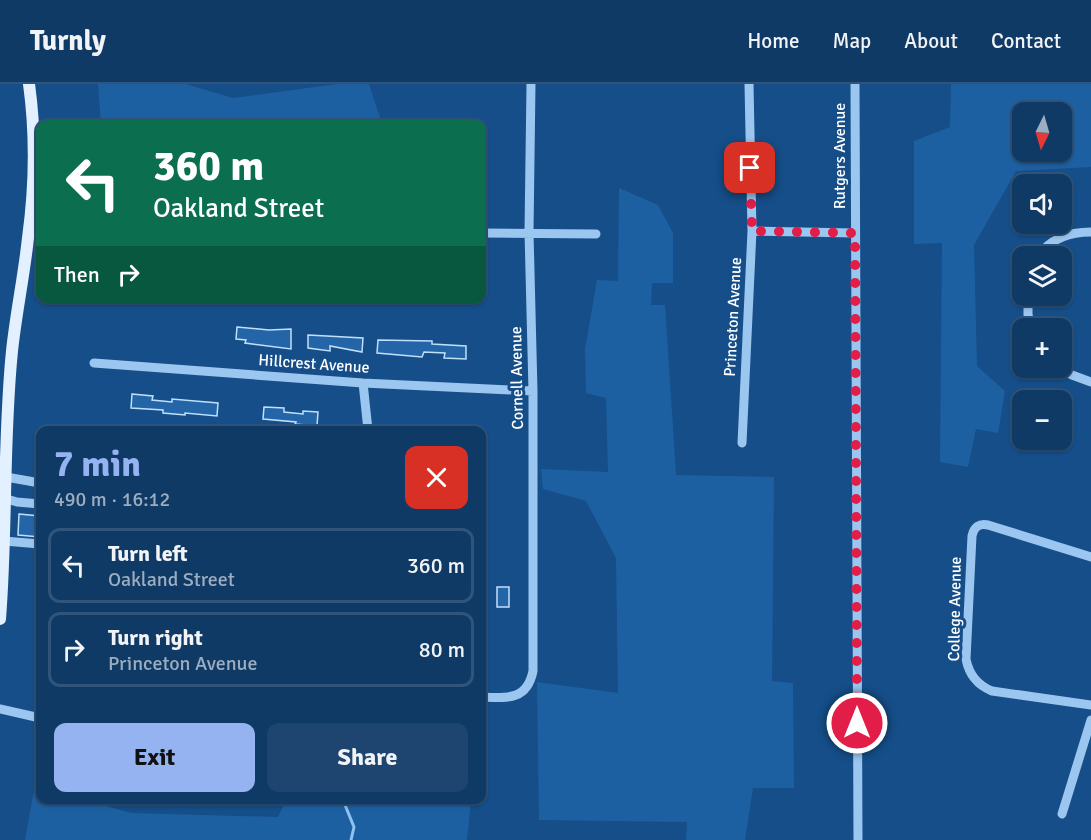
<!DOCTYPE html>
<meta charset="utf-8">
<style>
body{margin:0;font-family:Signika,sans-serif;background:#1e456f;color:#f1f3f6;height:100vh;display:flex;flex-direction:column;font-size:22px;white-space:nowrap}
*{box-sizing:border-box;margin:0}
p{font-size:20px;color:#9cadbf}
.icon{flex:none;width:33px;height:33px;fill:none;stroke:currentColor;stroke-width:2;stroke-linecap:round;stroke-linejoin:round}
.map{position:relative;flex:1;overflow:hidden}
.panel{position:absolute;left:36px;top:342px;width:450px;height:378px;display:flex;flex-direction:column;background:#103a66;border-radius:12px;box-shadow:0 2px 4px #0004,0 0 0 2px #30547a}
.panel>*{flex:none}
.banner{position:absolute;left:36px;top:36px;width:450px;height:183px;border-radius:12px;box-shadow:0 2px 4px #0004,0 0 0 2px #30547a;background:#0b6e4f;color:#fff;overflow:hidden}
.needle{width:39px;rotate:185deg}
.fabs{position:absolute;left:1012px;top:18px;display:grid;gap:12px}
.fabs a{display:grid;place-items:center;width:60px;height:60px;border-radius:12px;background:#103a66;box-shadow:0 2px 4px #0004,0 0 0 2px #30547a;font-size:30px}
.pin{position:absolute;display:grid;place-items:center;width:51px;height:51px;color:#fff;margin:-26px;border-radius:12px;box-shadow:0 3px 9px #0006}
.me{position:absolute;width:66px;margin:-33px;rotate:0deg;stroke-linejoin:round;filter:drop-shadow(0 0 4px #0008)}
.turn{display:flex;align-items:center;gap:21px;height:126px;padding:0 18px;font-size:27px}
.turn .icon{width:78px;height:78px;stroke-width:2.5}
.turn b{display:block;font-size:42px;line-height:51px}
.then{display:flex;align-items:center;height:57px;padding:0 18px;background:#0003;gap:12px;font-size:22px}
.round{display:grid;place-items:center;flex:none;width:63px;height:63px;border-radius:12px;background:#1e456f}
.summary{display:flex;align-items:center;justify-content:space-between;height:102px;padding:0 18px}
h1{font-size:36px;font-weight:700;line-height:45px;color:#95b2f1}
.action{display:flex;gap:12px;margin-top:auto;padding:12px 18px}
.action a{flex:1;height:69px;border-radius:12px;background:#95b2f1;color:#111;font-size:24px;font-weight:700;line-height:69px;text-align:center}
.action a+a{background:#1e456f;color:#f1f3f6}
ul{padding:0;list-style:none}
li{display:flex;align-items:center;gap:18px;height:75px;margin:0 12px 9px;padding:0 6px;border:3px solid #30547a;border-radius:12px}
li div{flex:1}
li b{display:block;font-size:22px}
li em{font-style:normal}
header{display:flex;align-items:center;gap:36px;box-sizing:border-box;height:84px;padding:0 30px;background:#103a66;border-bottom:2px solid #30547a}
header strong{font-size:28px}
nav{display:flex;gap:33px;margin-inline-start:auto;font-size:21px}
.map>svg:first-child{display:block}
.green{fill:#1d60a2;fill-rule:evenodd}
.lines{fill:none;stroke-linecap:round;stroke-linejoin:round}
.stream{stroke:#8dc2f2;stroke-width:3}
.building{fill:#2365a7;stroke:#c1dffb;stroke-width:1.5}
.minor{stroke:#9bc6ef;stroke-width:9}
.major{stroke:#e3f0ff;stroke-width:12}
.route{stroke:#e11d48;stroke-width:10;stroke-dasharray:0 18}
.labels{text-anchor:middle;dominant-baseline:central;stroke-width:6;stroke-linejoin:round;paint-order:stroke}
.street-label{font-size:16px;fill:#fff;stroke:#154e88}
</style>
<header>
<strong>Turnly</strong>
<nav><a>Home</a><a>Map</a><a>About</a><a>Contact</a></nav>
</header>
<div class="map">
<svg width="1091" height="756" viewBox="0 0 1091 756">
<rect width="100%" height="100%" fill="#154e88"/>
<path class="green" d="M98,0H186L233,14L337,0H369L382,40H101Z
M951,0H1091V83L1016,87L974,161L977,282L1005,307L998,349L976,345L968,383L940,378L942,159L914,160V57L950,43ZM1062,28V68H1023V28Z
M619,104L658,121L673,149V199H652L651,221H665L676,391L774,393L772,597L793,599L794,704H753L745,756H686L687,738L539,736L537,598L618,609L616,474L586,417L543,405L541,385L608,388L606,314L586,309L585,265L597,196L618,197Z
M35,700L40,702V716H85L131,729L278,733L286,716H318L335,720L339,716H471L467,756H25Z"/>
<g class="lines">
<path class="stream" d="M343,716L354,743L351,756"/>
</g>
<path class="building" d="M237,243L269,246L291,245V265L245,259L246,256L236,255Z
M308,251L363,254L362,268L330,262V267L308,264Z
M378,256L432,257V260L466,262V275L444,274L445,269L424,268L422,273L377,269Z
M132,310L153,312L152,316L172,318V315L218,319L217,332L185,329V331L163,329V326L131,324Z
M264,323L284,324V328L303,330V327L318,328L317,342L295,340L296,338L263,335Z
M19,430L40,432V453L18,451Z
M497,503H509V523H497Z"/>
<g class="lines">
<path class="minor" d="M855,0L858,756
M752,147L855,149
M482,149L596,150
M1038,172C1051,154 1069,148 1091,148
M1028,212V231L1032,244
M94,279L363,299L533,307
M1060,284L1072,291L1091,298
M363,299L368,346
M742,359L752,147L749,0
M6,393L40,399
M0,413L17,418L40,420
M4,457L40,460
M1091,473L988,441C979,439 974,443 972,452L966,575C969,591 977,601 992,607L1091,621
M482,613C506,614 527,617 533,587V307L529,148L531,0
M0,625L40,634
M1062,730L1091,636"/>
<path class="major" d="M0,535C7,446 3,356 12,267C16,229 24,192 28,154C35,103 36,51 29,0"/>
</g>
<g class="lines">
<path class="route" d="M750,84L752,147L855,149L857,639"/>
</g>
<g class="labels">
<g class="street-label">
<text transform="translate(840 72) rotate(-90)">Rutgers Avenue</text>
<text transform="translate(733 233) rotate(-87)">Princeton Avenue</text>
<text transform="translate(314 280) rotate(4)">Hillcrest Avenue</text>
<text transform="translate(517 294) rotate(-91)">Cornell Avenue</text>
<text transform="translate(955 525) rotate(-89)">College Avenue</text>
</g>
</g>
</svg>
<div class="fabs">
<a><svg class="needle" viewBox="-14 -14 28 28"><path d="M0-13l5 13h-10z" fill="#e53935"/><path d="M0 13l5-13h-10z" fill="#9cadbf"/></svg></a>
<a><svg class="icon" aria-label="sound" viewBox="0 0 24 24"><path d="M4 9h4l5-4v14l-5-4H4zM17 9q2 3 0 6"/></svg></a>
<a><svg class="icon" aria-label="layers" viewBox="0 0 24 24"><path d="M12 4l9 5-9 5-9-5zM3 14l9 5 9-5"/></svg></a>
<a>+</a>
<a>−</a>
</div>
<div class="pin" style="left:750px;top:84px;background:#d93025"><svg class="icon" aria-label="arrive" viewBox="0 0 24 24"><path d="M6 21V4h12l-3 4 3 4H6"/></svg></div>
<svg class="me" style="left:857px;top:639px" viewBox="-20 -20 40 40"><circle r="17" fill="#e11d48" stroke="#fff" stroke-width="3"/><path d="M0-11L8 9 0 5-8 9z" fill="#fff"/></svg>
<div class="banner">
<div class="turn"><svg class="icon" aria-label="left" viewBox="0 0 24 24"><path d="M17 20v-9H6M10 6l-5 5 5 5"/></svg><div><b>360 m</b>Oakland Street</div></div>
<div class="then">Then<svg class="icon" aria-label="right" viewBox="0 0 24 24"><path d="M7 20v-9h11M14 6l5 5-5 5"/></svg></div>
</div>
<section class="panel">
<div class="summary"><div><h1>7 min</h1><p>490 m · 16:12</p></div><a class="round" style="background:#d93025;color:#fff"><svg class="icon" aria-label="close" viewBox="0 0 24 24"><path d="M6 6l12 12M18 6L6 18"/></svg></a></div>
<ul>
<li><svg class="icon" aria-label="left" viewBox="0 0 24 24"><path d="M17 20v-9H6M10 6l-5 5 5 5"/></svg><div><b>Turn left</b><p>Oakland Street</p></div><em>360 m</em></li>
<li><svg class="icon" aria-label="right" viewBox="0 0 24 24"><path d="M7 20v-9h11M14 6l5 5-5 5"/></svg><div><b>Turn right</b><p>Princeton Avenue</p></div><em>80 m</em></li>
</ul>
<div class="action"><a>Exit</a><a>Share</a></div>
</section>
</div>
